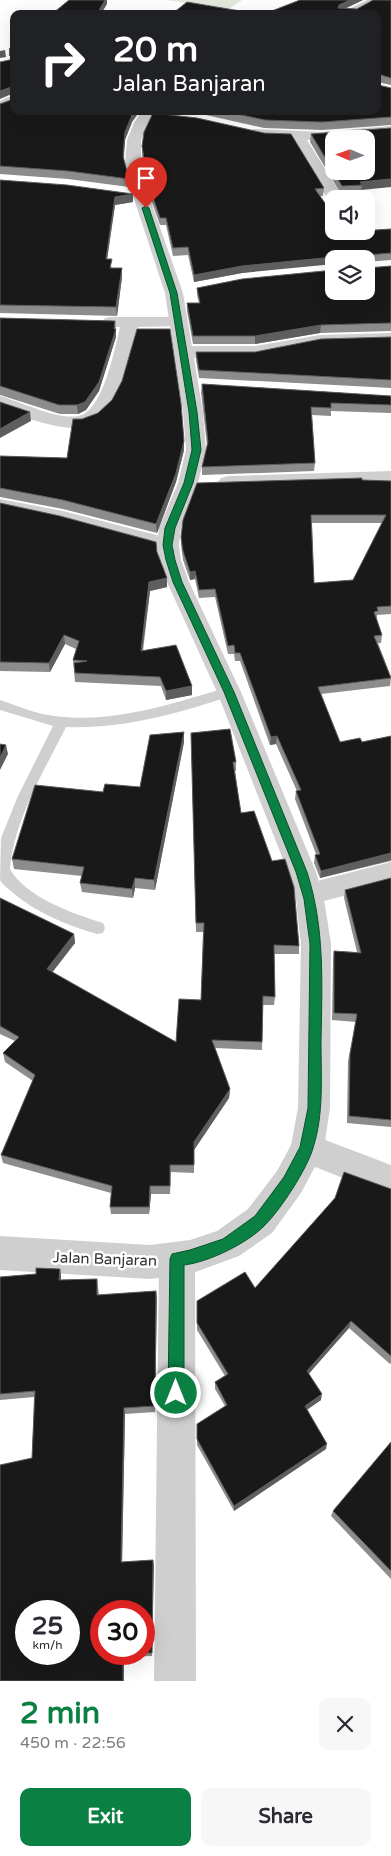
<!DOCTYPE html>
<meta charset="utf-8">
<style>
body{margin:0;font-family:"Varela Round",sans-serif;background:#f7f7f7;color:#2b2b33;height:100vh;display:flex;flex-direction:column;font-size:19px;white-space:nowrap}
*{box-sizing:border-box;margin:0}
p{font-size:16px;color:#7c7c81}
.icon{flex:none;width:28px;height:28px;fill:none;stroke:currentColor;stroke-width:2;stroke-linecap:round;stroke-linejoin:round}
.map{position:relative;height:1681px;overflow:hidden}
.details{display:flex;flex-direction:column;background:#fff;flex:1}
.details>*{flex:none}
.guide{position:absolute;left:10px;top:10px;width:371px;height:105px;border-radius:10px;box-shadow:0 5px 20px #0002;background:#202124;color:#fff;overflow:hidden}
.needle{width:32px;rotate:272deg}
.buttons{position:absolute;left:325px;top:130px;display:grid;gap:10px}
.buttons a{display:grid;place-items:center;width:50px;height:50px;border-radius:10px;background:#fff;box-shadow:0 5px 20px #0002;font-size:25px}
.speed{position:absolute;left:15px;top:1600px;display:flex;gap:10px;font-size:25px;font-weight:700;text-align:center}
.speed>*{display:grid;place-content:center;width:65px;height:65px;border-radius:50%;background:#fff;box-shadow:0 5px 20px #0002;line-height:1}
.speed small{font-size:12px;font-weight:400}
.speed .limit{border:8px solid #d22;background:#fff;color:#111}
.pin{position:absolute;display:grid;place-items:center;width:42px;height:42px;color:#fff;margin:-51px -21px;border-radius:50% 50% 50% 0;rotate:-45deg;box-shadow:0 0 5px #0007}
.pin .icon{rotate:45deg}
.me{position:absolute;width:55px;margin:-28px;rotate:0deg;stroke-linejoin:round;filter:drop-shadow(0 0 4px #0008)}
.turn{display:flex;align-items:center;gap:18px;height:105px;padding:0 20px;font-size:22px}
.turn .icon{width:65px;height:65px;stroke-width:2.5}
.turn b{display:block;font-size:35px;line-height:42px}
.round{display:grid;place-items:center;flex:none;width:52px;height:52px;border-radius:10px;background:#f7f7f7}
.summary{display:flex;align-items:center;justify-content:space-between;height:85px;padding:0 20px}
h1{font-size:30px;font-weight:800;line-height:38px;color:#0b8043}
.primary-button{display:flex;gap:10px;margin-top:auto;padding:10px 20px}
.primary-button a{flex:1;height:58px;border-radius:10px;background:#0b8043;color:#fff;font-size:20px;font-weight:800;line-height:58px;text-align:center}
.primary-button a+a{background:#f7f7f7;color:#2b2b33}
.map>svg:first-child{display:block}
.green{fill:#e3e8dd}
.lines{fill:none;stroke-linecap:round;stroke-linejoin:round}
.service{fill:#cfcfcf;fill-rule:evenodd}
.minor{fill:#cfcfcf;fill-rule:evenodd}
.tertiary{fill:#cfcfcf;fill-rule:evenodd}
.wall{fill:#8c8c8c;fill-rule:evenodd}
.shaded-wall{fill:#5e5e5e}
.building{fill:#191919;stroke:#5e5e5e;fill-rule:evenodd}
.route{fill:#0b8043;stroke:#07532c}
.labels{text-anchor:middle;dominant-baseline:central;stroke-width:5;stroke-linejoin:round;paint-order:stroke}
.street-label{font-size:15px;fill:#323232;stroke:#fff}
</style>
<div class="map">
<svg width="391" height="1681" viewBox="0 0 391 1681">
<rect width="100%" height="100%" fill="#fff"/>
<path class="green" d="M167,0H242L227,10Z"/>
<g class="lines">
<path class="service" d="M229,687L234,689L236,692L234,695C179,713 125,729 66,727L62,735C41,776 14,822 10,869C25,897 74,914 103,923L105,928L103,933L97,934C62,924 28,909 2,883L0,880L1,838L18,796L53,726L0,710V700C18,706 36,714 55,716C115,724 173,703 229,687Z"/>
<path class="minor" d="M14,95V105L0,111V101Z
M391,126V134L322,140H307L340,193L338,196H326L324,193L292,139L255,137L250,136L248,133L250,130L255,129L322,132Z
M111,317H177L183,318L186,322L183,326L138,327C131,355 122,412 93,425C68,435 24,417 0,409V396C22,402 56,420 79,416C103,411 115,348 120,327L105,326L102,322L105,318Z
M391,333V343L320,345L255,358H182L175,356L173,352L175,348L182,346H255L320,335Z
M391,471V483L228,488L221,486L218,482L221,478L228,476Z
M0,499L63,511L176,540L179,545L176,550L168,552L61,523L0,511Z
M391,862V884L308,905L298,902L294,894L298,886Z
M307,1133L391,1165V1197L295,1159L290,1148L295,1137Z
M177,1242L189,1247L195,1259L196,1681H154L159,1259L165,1247Z"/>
<path class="tertiary" d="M367,0H383L356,14H339Z
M142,111H156L148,123L141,140V164L149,196L183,293L203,412L206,450L198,483L181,528L179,545L181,560L189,582L241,692L316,872L324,899L331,944L330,1108L324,1148L319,1159L301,1193L272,1233L239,1256L190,1274L150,1279L0,1270V1236L150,1245L190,1240L217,1231L248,1209L277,1171L291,1145L298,1108L301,944L296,899L288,872L217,692L167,582L159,560L157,545L159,528L178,483L186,450L183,412L165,293L133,196L125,164L127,140L134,123Z"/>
</g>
<path class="wall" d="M300,0H363L346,8L357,9L391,0V85L378,82Z
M391,88V125L322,130L264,128L197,113L183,111H378Z
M0,104L132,122L125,140L124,159L129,179V187L68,179L0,174Z
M391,128L361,190V193L341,194L310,142L311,134Z
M142,146L324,188L323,196H320L345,232L391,229V260L366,262V259H334L242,273L194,282L188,255L173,256L166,225H160L148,191L142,153Z
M0,180L133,202L115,205L107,259L112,268L122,277L117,316L0,313Z
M391,266V331L320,333L255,344H193L187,311V303H199L197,295V288Z
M0,318L115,321L116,337L99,391L86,410L78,414H60L0,395Z
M391,337V388L199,378L196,360V352H255Z
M202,384L391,396V413L331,411V416L312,415L315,463L314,471L202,475V467L207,445L201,392Z
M184,441V450L176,482L157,533L63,509L0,497V456L67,458Z
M362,480L391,481V614L377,615V619L382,635L381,643H378L391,677L390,686L321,694L340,742H362L391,736V861L320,878L314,863L315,855L316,854L295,799L296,791H297L276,744L270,745L240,661H235L234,654H228L215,597L199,598L195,579L190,580L183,560L181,545V537ZM312,523H382L353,580L314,583Z
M0,503L157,552L167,578V587L150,591L143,651L192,695L166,700L161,686L75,682L73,660L76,649L65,644L50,672L0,671Z
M184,732V742L155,890L135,888L133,898L82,892L80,883L82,876L14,869L12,859L103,792L140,787Z
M191,733L236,762V771H235L241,813L299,946V954H274L275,997L274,1005H263L262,1050L215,1048L230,1089L229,1098L194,1150V1173L171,1172L170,1194H151L149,1214H111L110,1207L111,1193L3,1163L1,1155L33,1081L5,1062L3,1053L15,1041L0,1034V898L74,934L75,943L52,972L176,1042L201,1000L203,932H196Z
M391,878V1127L347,1123L348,1061L356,1022L332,1020L333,959L334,951L357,952L344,898L345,890Z
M391,1189V1363L390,1364L349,1328L309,1373L321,1400L307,1410L326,1449L234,1511L197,1445V1424L225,1406L215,1389V1382L225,1376L197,1330V1301L255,1288Z
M36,1268L60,1269L61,1276V1280L97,1279L99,1295L156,1291L155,1412L125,1414L122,1562L153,1560L152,1656L124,1657V1681H0V1465L32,1458L34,1397L0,1400V1277L36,1274ZM26,1611H69V1654H26ZM101,1611H144V1654H101Z
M391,1442V1579L331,1516L333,1511Z"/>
<path class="shaded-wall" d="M105,0H107V4L101,14H97Z
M350,0H363L338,12L339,5Z
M14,48V56H9V49Z
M5,50L6,57L0,58V51Z
M14,86V93L0,99V91Z
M134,111H140L132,122L125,140L123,164V156L125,132L132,115Z
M391,179V187L361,190L362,185L360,182Z
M133,194V202L115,205L106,267V259L115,197Z
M334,257V264L242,273L194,282V275L242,266Z
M122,268V277L117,316L116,307Z
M115,321L116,337L99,391L86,410L78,414L77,405L114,329Z
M321,325L320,333L255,344V336Z
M30,412L31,421L0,438V429Z
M184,441V450L176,482L157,533L156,524Z
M195,571V579L190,580V572Z
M167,578V587L150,591L141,660V651L149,582Z
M64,635L65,644L50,672L49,663Z
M192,686V695L166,700V691Z
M184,732V742L155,890L154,880Z
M277,736L276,744L270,745L271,737Z
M6,745L8,754L0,770V758Z
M391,853V860L320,878L321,871Z
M135,878V888L133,898L132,889Z
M74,934L75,943L48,978L47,969Z
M230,1089L229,1098L194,1150V1173V1142Z
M150,1186L151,1194L149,1214V1207Z
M60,1269L61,1276V1287L59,1280Z
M156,1291L157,1298L155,1412V1406Z
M351,1321L349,1328L306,1377L307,1371Z
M322,1394L321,1400L303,1412L305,1406Z
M124,1408L125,1414L122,1566L121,1562Z
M327,1444L326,1449L234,1511V1506Z
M153,1560L154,1565L152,1656V1653Z
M123,1654L124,1657V1681H123Z"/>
<path class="building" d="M69,0H105L97,14H52Z
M300,0H350L339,5L338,8L357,9L373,0H391V78L378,74V78V14H264Z
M187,2L258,14H172Z
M14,45V48L9,49Z
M14,59V87V86L0,91V62Z
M378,85L391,88V117L322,122L265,120L223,111H378Z
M14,99V111H134L132,115L125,132L123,156L129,179L68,171L0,166V104Z
M153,113L197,118L264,133L291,134L324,188L315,189L334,216V231H344L345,232L391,229V253L367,255L365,256V259H336L334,257L242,266L194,275L188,247L173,248L166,218H160L148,183L142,146L144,132Z
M391,128V179L360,182L362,185L342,186L311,134ZM334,139H366V171H334Z
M0,180L67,185L133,194L115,197L106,259H112L110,268H122L116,307L0,305Z
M391,266V323L321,325L255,336H193L187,303H200L197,288L242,279L334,270V291H366V268H367Z
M0,318L115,321L114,329H116L99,382L85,402L77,405H59L0,386Z
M137,329H170L181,403L184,441L176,473L156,524L63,500L0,488V456L67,458L73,419H82L98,413L112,400L122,381Z
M391,337V380L199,370L196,352H255L321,339Z
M202,384L391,396V405L331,403V408L311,407L315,463L202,467L208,442Z
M0,402L30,412L0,429Z
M362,478V480L391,481V606L377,607L378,611L374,612L382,635L374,636L391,678L318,687L340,742L360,738L362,742L391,736V853L321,871L315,855L320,854L296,791L301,790L277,736L271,737L240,653H235L234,645L228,646L215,589L199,590L195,571L190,572L183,551L181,537L183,520L197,483ZM311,515H386L353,580L314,583Z
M0,503L60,516L156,542L157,552L167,578L149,582L141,651L176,645L192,686L166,691L160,677L75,673L74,663L87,661L73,660L79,641L64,635L49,663L0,662Z
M230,729L236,762H233L241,813L254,811L272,861L285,859L294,887L299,946L274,945L275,997L263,996L262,1042L212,1040L230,1089L194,1142V1165H170V1186H150L149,1207H110L112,1186L1,1155L35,1075L3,1053L19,1037L0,1026V898L74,934L47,969L176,1042L179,999L201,1000L204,923H196L191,733Z
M184,732L154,880L135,878L132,889L80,883L84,867L12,859L35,785L103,792L105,784L140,787L150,735Z
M0,744L6,745L0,758Z
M391,878V1120L349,1116L350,1054L357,1014L334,1013V951L361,953L345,890Z
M344,1172L391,1189V1356L351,1321L307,1371L322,1394L305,1406L327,1444L234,1506L197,1439V1424L227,1405L215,1382L228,1374L197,1323V1301L245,1272L255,1288L335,1198Z
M36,1268L60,1269L59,1280L97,1279V1295L156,1291L155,1406L124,1408L121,1562L153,1560L152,1653H144V1611H101V1654H132H123V1681H0V1465L32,1458L35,1391L0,1394V1277L36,1274ZM26,1611H69V1654H26Z
M391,1442V1571L333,1511Z"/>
<path class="route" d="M146,206L149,208L177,293L197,412L201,450L193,483L175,528L172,545L175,560L182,582L234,692L307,872C325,928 322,984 321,1042C321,1077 324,1114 313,1148C307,1169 281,1209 265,1225C248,1243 209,1262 184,1265V1393L182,1399L176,1401L171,1399L168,1393L170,1259L172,1254L190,1250L223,1239L255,1216L284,1177L300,1147L308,1108L310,944L304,899L296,872L224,692L173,582L166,560L163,545L165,528L184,483L192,450L189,412L170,293L142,208Z"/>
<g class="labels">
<g class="street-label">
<text transform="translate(105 1259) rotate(2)">Jalan Banjaran</text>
</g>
</g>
</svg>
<div class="buttons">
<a><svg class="needle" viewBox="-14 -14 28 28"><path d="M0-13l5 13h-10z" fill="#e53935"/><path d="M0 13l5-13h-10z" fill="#7c7c81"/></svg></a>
<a><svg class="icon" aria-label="sound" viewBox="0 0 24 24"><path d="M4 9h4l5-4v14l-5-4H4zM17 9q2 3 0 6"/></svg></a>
<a><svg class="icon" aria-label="layers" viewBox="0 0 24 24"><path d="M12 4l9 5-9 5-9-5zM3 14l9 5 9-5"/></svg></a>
</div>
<div class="speed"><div>25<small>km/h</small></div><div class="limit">30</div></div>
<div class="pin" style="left:146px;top:208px;background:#d93025"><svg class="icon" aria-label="arrive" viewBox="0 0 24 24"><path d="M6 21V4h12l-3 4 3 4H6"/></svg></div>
<svg class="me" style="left:176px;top:1393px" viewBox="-20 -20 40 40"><circle r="17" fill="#0b8043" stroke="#fff" stroke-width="3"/><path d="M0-11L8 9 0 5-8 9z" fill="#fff"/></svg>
<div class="guide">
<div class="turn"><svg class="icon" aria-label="right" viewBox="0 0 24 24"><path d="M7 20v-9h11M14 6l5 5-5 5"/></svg><div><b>20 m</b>Jalan Banjaran</div></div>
</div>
</div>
<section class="details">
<div class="summary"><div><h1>2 min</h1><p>450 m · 22:56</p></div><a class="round"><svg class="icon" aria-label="close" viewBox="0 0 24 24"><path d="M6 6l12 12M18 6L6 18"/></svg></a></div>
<div class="primary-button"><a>Exit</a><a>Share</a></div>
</section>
